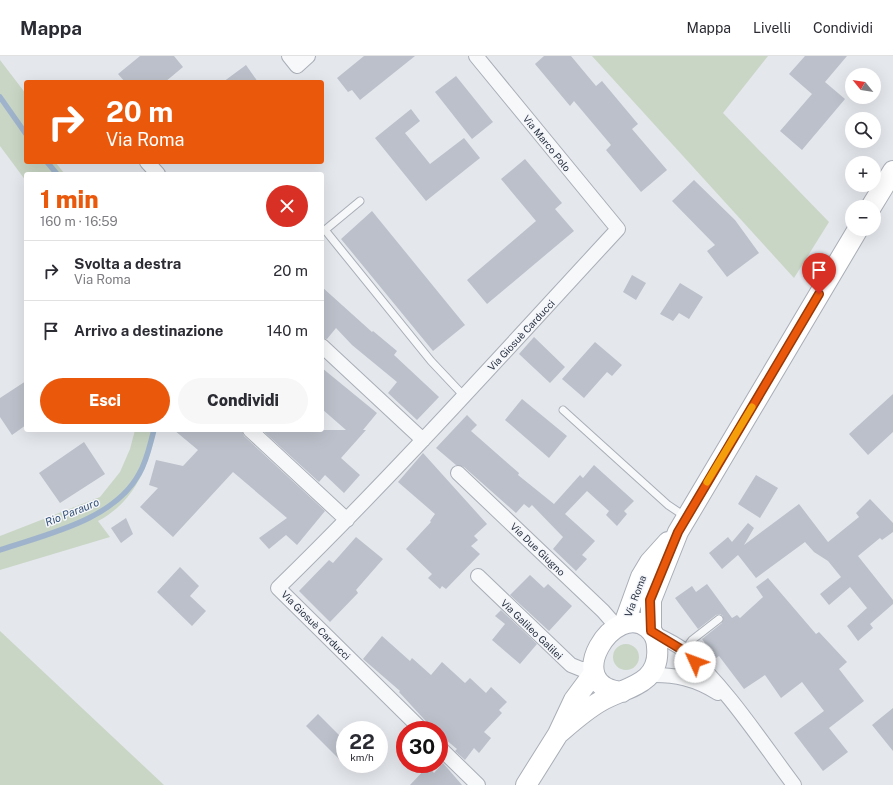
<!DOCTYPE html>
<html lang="it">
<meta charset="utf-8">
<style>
body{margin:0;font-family:"Public Sans",sans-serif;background:#f7f7f7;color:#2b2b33;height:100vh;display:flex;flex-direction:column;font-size:15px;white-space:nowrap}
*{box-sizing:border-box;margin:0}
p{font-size:13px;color:#7c7c81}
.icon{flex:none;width:22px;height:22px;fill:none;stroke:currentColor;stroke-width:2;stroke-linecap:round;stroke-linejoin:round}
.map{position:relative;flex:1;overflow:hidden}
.sheet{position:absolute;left:24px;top:116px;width:300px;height:260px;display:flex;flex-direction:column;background:#fff;border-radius:4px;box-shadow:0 4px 16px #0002}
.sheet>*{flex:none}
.hud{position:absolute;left:24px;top:24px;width:300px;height:84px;border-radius:4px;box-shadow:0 4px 16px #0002;background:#ea580c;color:#fff;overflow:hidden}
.needle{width:26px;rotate:300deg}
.buttons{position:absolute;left:845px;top:12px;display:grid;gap:8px}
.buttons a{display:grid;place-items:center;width:36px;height:36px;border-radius:50%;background:#fff;box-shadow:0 4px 16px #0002;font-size:20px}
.speed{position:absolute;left:336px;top:665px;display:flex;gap:8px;font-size:20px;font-weight:700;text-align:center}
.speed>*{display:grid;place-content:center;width:52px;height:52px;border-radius:50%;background:#fff;box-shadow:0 4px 16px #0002;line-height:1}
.speed small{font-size:10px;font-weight:400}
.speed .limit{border:6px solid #d22;background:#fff;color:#111}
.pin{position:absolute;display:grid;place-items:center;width:34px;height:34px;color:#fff;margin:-41px -17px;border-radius:50% 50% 50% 0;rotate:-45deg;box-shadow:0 0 4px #0007}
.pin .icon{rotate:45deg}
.me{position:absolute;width:44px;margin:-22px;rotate:313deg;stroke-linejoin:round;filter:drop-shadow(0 0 3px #0008)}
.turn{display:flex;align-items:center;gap:14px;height:84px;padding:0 16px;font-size:18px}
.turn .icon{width:52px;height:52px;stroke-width:2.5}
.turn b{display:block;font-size:28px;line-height:34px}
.round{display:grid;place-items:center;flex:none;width:42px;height:42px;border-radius:21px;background:#f7f7f7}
.summary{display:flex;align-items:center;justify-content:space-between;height:68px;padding:0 16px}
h1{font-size:24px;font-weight:800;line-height:30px;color:#ea580c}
.button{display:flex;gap:8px;margin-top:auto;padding:8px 16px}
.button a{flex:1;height:46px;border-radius:24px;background:#ea580c;color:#fff;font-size:16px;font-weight:800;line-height:46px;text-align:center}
.button a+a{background:#f7f7f7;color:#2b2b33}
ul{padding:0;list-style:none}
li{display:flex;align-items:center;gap:12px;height:60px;padding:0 16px;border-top:1px solid #e1e1e2}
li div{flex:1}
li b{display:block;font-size:15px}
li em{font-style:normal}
header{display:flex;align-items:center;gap:24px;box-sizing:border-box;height:56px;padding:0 20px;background:#fff;border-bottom:1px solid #e1e1e2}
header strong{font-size:19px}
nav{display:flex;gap:22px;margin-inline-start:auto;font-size:14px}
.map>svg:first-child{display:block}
.green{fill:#c9d6c5}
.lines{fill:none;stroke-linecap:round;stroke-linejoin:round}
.stream{stroke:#9fb4cc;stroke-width:5.5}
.building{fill:#bbc0ca}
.lane-casing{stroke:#a9aeb7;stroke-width:9}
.street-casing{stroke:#a9aeb7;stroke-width:16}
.secondary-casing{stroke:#a9aeb7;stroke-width:22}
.lane{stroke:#f7f8fa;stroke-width:7}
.street{stroke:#f7f8fa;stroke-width:14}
.secondary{stroke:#fff;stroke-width:20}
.route-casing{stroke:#983908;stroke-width:10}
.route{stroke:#ea580c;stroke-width:7}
.slow{stroke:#f59e0b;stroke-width:7}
.labels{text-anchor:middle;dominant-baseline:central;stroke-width:3;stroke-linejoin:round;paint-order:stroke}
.street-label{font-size:10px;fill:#2b3445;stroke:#f4f6f9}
.water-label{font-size:11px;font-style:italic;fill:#34527a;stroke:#f4f6f9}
</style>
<header>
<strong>Mappa</strong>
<nav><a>Mappa</a><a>Livelli</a><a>Condividi</a></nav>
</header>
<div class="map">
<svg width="893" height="729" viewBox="0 0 893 729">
<rect width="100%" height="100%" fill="#e4e7ec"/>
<path class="green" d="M592,0H768L723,57L829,166L794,222Z
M0,4L26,38V106H55L65,118H26V125L0,90Z
M135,374H156C149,411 133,447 98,465L110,481L0,514V480L100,441L120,416L130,393Z
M0,575L164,729H0Z
M613 601a13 13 0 1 1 26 0a13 13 0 1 1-26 0Z"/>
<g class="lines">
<path class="stream" d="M0,41L26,78
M47,106L57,118
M0,494C47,478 114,464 139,418C147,405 150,388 154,374"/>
</g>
<path class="building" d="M140,0H174L183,11L165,26H125L118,18Z
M364,0H415L360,44L352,34L348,36L337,22Z
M544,0H571L596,30L602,25L638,68L632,73L667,114L641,136L606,94L611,89L574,45L570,50L535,8Z
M805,0H847L825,26L845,43L802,94L780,75L812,38L789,18Z
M246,9L258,26H223Z
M456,20L493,66L472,83L435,36Z
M411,53L420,65L405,77L430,108L464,82L480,102L426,145L375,82Z
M525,103L562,147L555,153L574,175L487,248L467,224L536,165L501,123Z
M694,124L735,164L759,197L727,221L707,195L715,189L672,145Z
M372,155L465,269L433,295L341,183Z
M632,219L646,227L636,244L623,236Z
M680,227L703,241L689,263L679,257L673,265L660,258Z
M322,231L372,276L373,275L397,295L394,299L439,341L417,364L388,337L397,326L352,289L336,272L327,283L322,282Z
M534,281L565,311L550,327L519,298Z
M595,286L622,309L612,320L607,316L584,342L562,323Z
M322,312L377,357L363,374H366L341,402L360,419L344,437L325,419L319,426L262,374H346L322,353Z
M26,325V369L12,379L0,361V342Z
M893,338V376L868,399L849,378Z
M522,343L567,380L549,402L505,364Z
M467,359L477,369L471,375L519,417L518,419L554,448L580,419L583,422L594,409L634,445L624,455L627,458L617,470L606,459L609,455L587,435L565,458L595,485L582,499L587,503L576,515L553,493L563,481L532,449L529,452L524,448L516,457L464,411L456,409L436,392Z
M174,374H242L244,380L325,455L297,489L286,479L269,493L259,482L287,462L233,416L173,481L140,451L158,432L149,429L156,404L183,410L198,394Z
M84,386L105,418L60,447L39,417Z
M423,397L487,468L474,480L478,484L471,490L480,498L446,533L442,530L440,533L428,522L432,518L406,493L431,466L430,465L435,458L398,426Z
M756,419L778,432L760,462L738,448Z
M870,443L893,467V476L882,484L880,482L858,500L893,544V548L870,568L873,572L858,585L847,570L867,552L850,531L829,549L820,538L841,521L828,505L814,496L805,486L756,522L738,499L722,513L709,497L728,481L732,486L748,467L754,472L744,489L799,448L828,486L859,461L856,457Z
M126,462L133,478L121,487L111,472Z
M356,481L383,503L356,534L358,537L330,566L299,535L329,504L333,507Z
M180,511L199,530L190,540L206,555L192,570L157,536Z
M530,519L544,532L548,528L572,550L549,575L510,539Z
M768,522L816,578L819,576L847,606L839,613L864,645L829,672L848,696L823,715L794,677L824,655L802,626L781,642L765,619L744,633L719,600L716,602L702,583L722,567L723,560L720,558L716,559L698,573L675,542L692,530L696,536L707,528L732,562L737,559L740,562L763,541L756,531Z
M501,554L537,588L520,608L492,584L505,568L495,560Z
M382,580L410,605L412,602L431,619L442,606L465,627L470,622L486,637L491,631L507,646L499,654L502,657L484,676L491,682L479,697L474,692L465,704L455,695L457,693L439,678V674H434L399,636L400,635L363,603Z
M893,652V695L872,669Z
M318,658L345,685V709L306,670Z
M443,707L462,729H410L428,710L434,717Z"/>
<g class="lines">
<defs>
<path id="lane" d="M360,145L325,174L431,305L464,340
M563,354L668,449L686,461
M684,595L692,584L719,563"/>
<path id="street" d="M289,0L297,10L308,0
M147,106L158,118
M322,290L423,384
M250,374L347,464
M458,417L603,555L617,571
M478,520L571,609L581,613H593
M653,577C664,582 675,587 685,595C726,631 761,685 794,729
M649,619C675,618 696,623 718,637
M422,674L278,532C396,417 506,294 618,173L476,0
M439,691L478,729"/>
<path id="secondary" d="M871,151L893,115
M624,568L641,521L650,506L668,486
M651,575V544L678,476L858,173
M558,678C572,666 585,654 601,645C625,631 661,629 657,591C657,583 654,577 648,572C615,543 559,630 622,636
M526,729L558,678L574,644L594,617"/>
</defs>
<use href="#lane" class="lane-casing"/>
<use href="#street" class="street-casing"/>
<use href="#secondary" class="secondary-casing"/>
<use href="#lane" class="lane"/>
<use href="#street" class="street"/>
<use href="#secondary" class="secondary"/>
</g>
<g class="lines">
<defs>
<path id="route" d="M695,606L684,595L651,575L650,544L678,476L819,238"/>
</defs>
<use href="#route" class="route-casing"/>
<use href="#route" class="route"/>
<path class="slow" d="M707,426L752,351"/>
</g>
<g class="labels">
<g class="street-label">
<text transform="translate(547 87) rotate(51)">Via Marco Polo</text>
<text transform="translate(521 279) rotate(-47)">Via Giosuè Carducci</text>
<text transform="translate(538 493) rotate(44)">Via Due Giugno</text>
<text transform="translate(635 540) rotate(-69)">Via Roma</text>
<text transform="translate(316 569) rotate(45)">Via Giosuè Carducci</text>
<text transform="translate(532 573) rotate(44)">Via Galileo Galilei</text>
</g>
<g class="water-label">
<text transform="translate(72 456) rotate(-22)">Rio Parauro</text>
</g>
</g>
</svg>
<div class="buttons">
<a><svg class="needle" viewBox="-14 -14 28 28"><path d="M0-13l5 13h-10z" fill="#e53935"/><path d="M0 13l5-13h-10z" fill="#7c7c81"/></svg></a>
<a><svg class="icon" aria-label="search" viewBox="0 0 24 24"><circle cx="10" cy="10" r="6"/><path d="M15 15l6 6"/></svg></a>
<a>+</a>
<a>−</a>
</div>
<div class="speed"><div>22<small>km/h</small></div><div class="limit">30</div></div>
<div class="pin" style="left:819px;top:238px;background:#d93025"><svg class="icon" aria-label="arrive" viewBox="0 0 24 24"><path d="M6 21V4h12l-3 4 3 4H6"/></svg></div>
<svg class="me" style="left:695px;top:606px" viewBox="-20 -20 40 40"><circle r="19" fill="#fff"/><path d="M0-13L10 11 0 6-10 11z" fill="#ea580c"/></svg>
<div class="hud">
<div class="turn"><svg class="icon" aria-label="right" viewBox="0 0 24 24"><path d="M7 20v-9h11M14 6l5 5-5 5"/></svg><div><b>20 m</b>Via Roma</div></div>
</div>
<section class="sheet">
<div class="summary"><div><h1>1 min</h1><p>160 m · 16:59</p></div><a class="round" style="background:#d93025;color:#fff"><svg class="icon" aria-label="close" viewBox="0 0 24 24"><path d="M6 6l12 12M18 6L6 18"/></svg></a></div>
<ul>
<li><svg class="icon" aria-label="right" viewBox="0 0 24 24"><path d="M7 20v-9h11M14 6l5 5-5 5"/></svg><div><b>Svolta a destra</b><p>Via Roma</p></div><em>20 m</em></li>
<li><svg class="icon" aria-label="arrive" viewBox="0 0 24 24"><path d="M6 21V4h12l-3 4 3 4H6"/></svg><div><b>Arrivo a destinazione</b></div><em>140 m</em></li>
</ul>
<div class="button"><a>Esci</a><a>Condividi</a></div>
</section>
</div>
